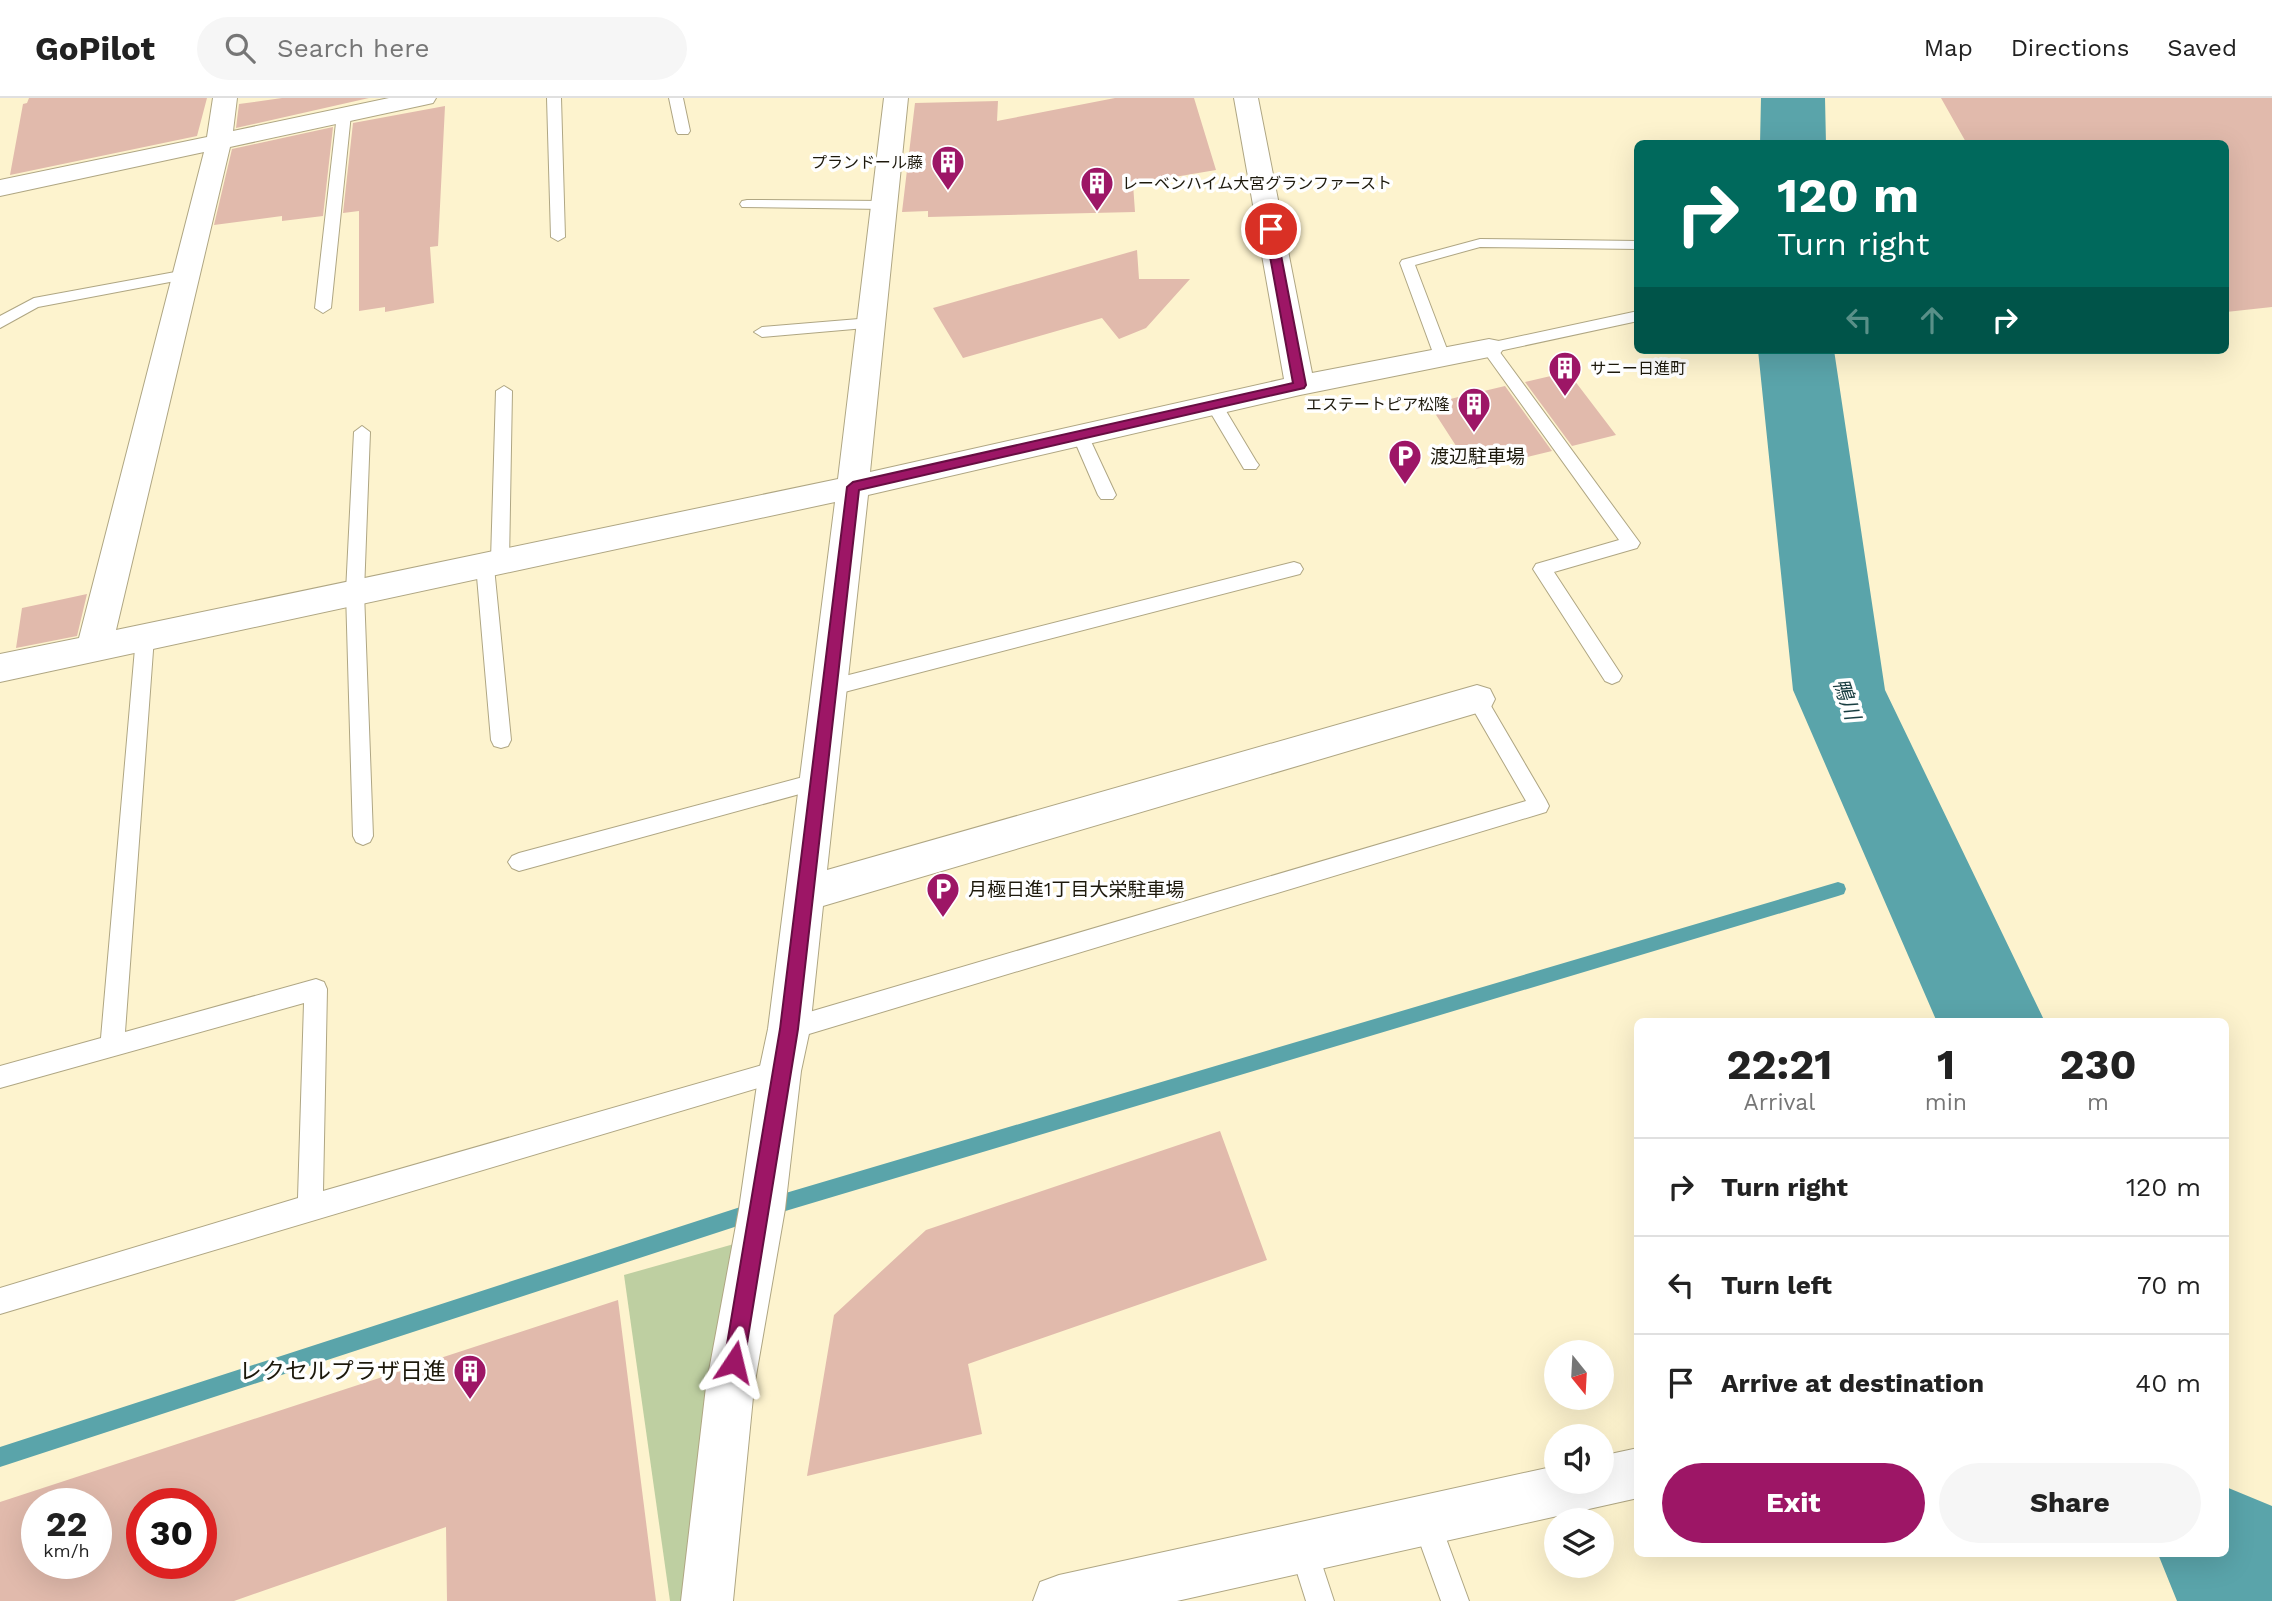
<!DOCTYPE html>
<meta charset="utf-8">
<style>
body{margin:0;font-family:"Work Sans","Noto Sans JP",sans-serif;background:#f6f6f6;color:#222;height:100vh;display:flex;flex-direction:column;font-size:26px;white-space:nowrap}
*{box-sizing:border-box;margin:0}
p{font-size:23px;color:#767676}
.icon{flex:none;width:38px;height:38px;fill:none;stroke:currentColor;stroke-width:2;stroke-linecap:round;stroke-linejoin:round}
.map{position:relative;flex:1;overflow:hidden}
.drawer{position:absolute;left:1634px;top:920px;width:595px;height:539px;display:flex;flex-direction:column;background:#fff;border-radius:10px;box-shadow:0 7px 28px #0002}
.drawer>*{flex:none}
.banner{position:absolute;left:1634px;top:42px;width:595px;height:214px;border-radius:10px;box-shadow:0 7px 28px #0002;background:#00695c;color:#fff;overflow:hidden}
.needle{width:46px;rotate:162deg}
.controls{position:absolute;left:1544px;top:1242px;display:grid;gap:14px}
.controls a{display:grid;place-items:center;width:70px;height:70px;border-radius:50%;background:#fff;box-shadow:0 7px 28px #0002;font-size:35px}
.speed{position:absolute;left:21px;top:1390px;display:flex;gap:14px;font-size:35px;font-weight:700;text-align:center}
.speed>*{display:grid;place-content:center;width:91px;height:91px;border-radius:50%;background:#fff;box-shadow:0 7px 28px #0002;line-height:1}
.speed small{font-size:18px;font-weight:400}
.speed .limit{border:10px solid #d22;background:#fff;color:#111}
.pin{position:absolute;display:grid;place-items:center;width:60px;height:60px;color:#fff;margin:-30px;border:4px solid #fff;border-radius:50%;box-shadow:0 2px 7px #0007}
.me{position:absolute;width:77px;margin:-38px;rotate:10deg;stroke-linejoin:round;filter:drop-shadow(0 0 5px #0008)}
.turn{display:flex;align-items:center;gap:24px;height:147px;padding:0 28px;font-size:32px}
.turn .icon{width:91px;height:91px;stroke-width:2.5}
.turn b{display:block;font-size:49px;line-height:60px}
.lanes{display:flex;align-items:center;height:66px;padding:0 28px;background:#0003;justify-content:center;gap:35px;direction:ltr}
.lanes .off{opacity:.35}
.eta{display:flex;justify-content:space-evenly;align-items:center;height:119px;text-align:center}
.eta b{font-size:42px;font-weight:700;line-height:49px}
.button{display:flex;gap:14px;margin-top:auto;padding:14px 28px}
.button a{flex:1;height:80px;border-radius:42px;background:#9d1666;color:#fff;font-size:28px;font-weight:700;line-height:80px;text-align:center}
.button a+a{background:#f6f6f6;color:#222}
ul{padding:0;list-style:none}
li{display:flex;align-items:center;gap:21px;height:98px;padding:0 28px;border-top:2px solid #e0e0e0}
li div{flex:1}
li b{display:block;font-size:26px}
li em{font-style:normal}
header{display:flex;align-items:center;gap:42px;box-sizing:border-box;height:98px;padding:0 35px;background:#fff;border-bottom:2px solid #e0e0e0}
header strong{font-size:33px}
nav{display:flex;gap:38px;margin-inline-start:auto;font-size:24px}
.search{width:490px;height:63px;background:#f6f6f6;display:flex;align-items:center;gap:18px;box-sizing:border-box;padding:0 24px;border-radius:38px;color:#767676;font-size:26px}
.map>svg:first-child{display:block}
.green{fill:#becfa1}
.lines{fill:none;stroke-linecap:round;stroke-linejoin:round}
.stream{fill:#5aa4aa;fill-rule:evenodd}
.river{fill:#5aa4aa;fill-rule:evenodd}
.building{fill:#e1baac;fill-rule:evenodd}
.service-casing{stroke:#afa683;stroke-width:2}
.minor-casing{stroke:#afa683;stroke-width:2}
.service{fill:#fff;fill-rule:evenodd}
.minor{fill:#fff;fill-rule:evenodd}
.route{fill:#9d1666;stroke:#660e42;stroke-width:2}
.labels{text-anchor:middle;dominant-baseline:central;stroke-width:7;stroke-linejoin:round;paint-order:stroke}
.far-poi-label{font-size:16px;fill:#1d190c;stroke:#fff;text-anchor:end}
.poi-label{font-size:19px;fill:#1d190c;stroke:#fff;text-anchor:start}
.water-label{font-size:21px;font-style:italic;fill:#193e41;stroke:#fff}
.near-poi-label{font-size:23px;fill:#1d190c;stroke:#fff;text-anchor:end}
</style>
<header>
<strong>GoPilot</strong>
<div class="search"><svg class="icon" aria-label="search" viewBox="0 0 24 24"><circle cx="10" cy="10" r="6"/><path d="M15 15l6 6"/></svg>Search here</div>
<nav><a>Map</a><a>Directions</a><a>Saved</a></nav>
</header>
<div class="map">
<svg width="2272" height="1503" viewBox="0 0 2272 1503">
<rect width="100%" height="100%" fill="#fdf3ce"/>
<path class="green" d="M734,1146L686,1503H670L624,1177Z"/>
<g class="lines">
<path class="stream" d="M1838,784L1844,786L1846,791L1844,796L1838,798L762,1120L0,1369V1349L762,1102Z"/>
<path class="river" d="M1761,0H1825L1826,46H1760Z
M1758,252H1834L1885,592L2045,924H1937L1793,592Z
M2226,1389L2272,1408V1503H2177L2158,1456H2226Z"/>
</g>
<path class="building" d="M29,0H207L197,38L10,77L23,6L27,5Z
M282,0H369L236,30L239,6Z
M1115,0H1194L1216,72L1133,86L1135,114L928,119V113L902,114L915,5L998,3L997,23Z
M1941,0H2272V209L2226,214V46H1967Z
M445,8L438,148L430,149L434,205L385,214V209L359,213V113L343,115L353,25Z
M333,29L323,118L282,123V118L214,127L232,51Z
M1137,152L1139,181H1190L1146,230L1119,241L1102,220L963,260L933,210Z
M1568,274L1616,337L1572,348L1525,284Z
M1505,288L1552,353L1476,371L1474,367L1469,368L1429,306Z
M87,496L77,538L16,550L22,510Z
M1220,1033L1267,1162L968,1266L982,1336L807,1378L834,1217L926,1132Z
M618,1202L656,1503H447L446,1429L234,1503H0V1404ZM37,1405H96V1465H37ZM142,1405H201V1465H142Z"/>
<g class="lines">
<defs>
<path id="service" d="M547,0H561L565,139L558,143L551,139Z
M669,0H683L690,33L688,36H678L676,33Z
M344,12L351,16L331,210L323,215L315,210L337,16Z
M747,102L884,103L891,107L884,111L742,109L740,106L742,103Z
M1480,141L1638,143V151L1480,149L1415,167L1450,259L1442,264L1436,263L1400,165L1402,162Z
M186,172L194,177L191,180L38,209L0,230V218L34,200Z
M1638,213V223L1499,253L1640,445L1637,450L1554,474L1622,578L1619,583L1612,586L1605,583L1533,471L1536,466L1619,442L1481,250L1489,245Z
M871,220L877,221L879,225L877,229L762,239L754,234L762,229Z
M504,288L512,293L509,464L506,469H494L511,642L508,648L501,650L494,648L491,642L476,467L479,462H491L496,293Z
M1214,301L1220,303L1256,363L1259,367L1256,371H1244L1206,307Z
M362,328L370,334L364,494L373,738L370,744L363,747L356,744L353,738L346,494L354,334Z
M1080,331L1088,337L1116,397L1113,401H1101L1098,397L1072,337Z
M1294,464L1300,466L1303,471L1300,476L829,598L822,595L819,590L822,585L829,582Z
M145,532L152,534L154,539L125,934L316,881L324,884L327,891L323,1093L780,962L788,965L792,973L788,981L0,1216V1190L298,1100L304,905L0,990V968L101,940L136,539L138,534Z
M1477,593L1484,596L1546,702L1549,708L1546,714L789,942L781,939L778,931L781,923L789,920L1526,703L1467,601L1470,596Z
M818,675L825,677L828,683L825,689L818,691L519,773L512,770L508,764L512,758L519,755Z
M1426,1409L1436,1413L1469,1503H1441L1412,1423L1416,1413Z
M1303,1435L1313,1439L1334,1503H1306L1289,1449L1293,1439Z"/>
<path id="minor" d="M213,0H237L233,33L389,0H436L433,5L424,7L230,49L116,532L838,381L884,0H908L870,374L1284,281L1234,0H1258L1312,275L1489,241L1499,243L1504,250L1499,257L1489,259L1300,297L868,397L827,772L1477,587L1490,591L1495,601L1490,611L1477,615L823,808L810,931L801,973L785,1111L754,1289L733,1503H681L706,1289L739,1111L759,973L768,931L835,404L0,584V556L79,540L204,54L0,98V82L207,39Z
M1638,1350V1400L1177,1503H1033L1040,1484L1059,1477L1556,1368V1384H1601V1358Z"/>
</defs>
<use href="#service" class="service-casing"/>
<use href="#minor" class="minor-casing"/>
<use href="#service" class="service"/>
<use href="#minor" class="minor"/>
</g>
<path class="route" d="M1271,127L1276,131L1306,287L1304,290L859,392L798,931L744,1264L741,1271L734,1274L727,1271L724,1264L780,931L847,389L853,384L1293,285L1265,131Z"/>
<defs>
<symbol id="building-pin" viewBox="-11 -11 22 30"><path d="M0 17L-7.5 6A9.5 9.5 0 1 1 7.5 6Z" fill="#9d1666" stroke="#fff"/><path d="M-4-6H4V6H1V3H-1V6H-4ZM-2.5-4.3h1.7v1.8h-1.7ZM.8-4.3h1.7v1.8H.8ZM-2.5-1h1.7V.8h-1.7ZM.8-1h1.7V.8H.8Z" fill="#fff"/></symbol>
<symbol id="parking-pin" viewBox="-11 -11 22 30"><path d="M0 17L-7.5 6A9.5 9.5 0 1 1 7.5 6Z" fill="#9d1666" stroke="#fff"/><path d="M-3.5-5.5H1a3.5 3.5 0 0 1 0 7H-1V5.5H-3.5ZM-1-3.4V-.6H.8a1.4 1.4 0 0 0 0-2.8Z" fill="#fff"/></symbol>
</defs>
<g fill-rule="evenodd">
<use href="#building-pin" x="929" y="45" width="38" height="52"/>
<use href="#building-pin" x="1078" y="66" width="38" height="52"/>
<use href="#building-pin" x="1546" y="251" width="38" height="52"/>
<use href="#building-pin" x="1455" y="287" width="38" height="52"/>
<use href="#parking-pin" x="1386" y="339" width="38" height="52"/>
<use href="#parking-pin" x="924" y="772" width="38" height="52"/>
<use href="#building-pin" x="451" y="1254" width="38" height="52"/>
</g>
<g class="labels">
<g class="far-poi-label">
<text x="923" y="64">プランドール藤</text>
<text x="1122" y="85" text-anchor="start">レーベンハイム大宮グランファースト</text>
<text x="1590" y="270" text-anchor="start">サニー日進町</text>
<text x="1450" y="306">エステートピア松隆</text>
</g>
<g class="poi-label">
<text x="1430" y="358">渡辺駐車場</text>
<text x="968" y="791">月極日進1丁目大栄駐車場</text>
</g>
<g class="water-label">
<text transform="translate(1847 601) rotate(71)">鴨川</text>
</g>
<g class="near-poi-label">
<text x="446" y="1273">レクセルプラザ日進</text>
</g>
</g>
</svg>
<div class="controls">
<a><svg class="needle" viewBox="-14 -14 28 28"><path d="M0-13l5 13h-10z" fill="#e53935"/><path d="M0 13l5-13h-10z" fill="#767676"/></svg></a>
<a><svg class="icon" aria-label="sound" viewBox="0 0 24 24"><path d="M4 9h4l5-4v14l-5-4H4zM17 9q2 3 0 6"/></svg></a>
<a><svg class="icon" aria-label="layers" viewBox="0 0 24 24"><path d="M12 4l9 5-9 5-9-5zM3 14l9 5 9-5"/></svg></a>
</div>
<div class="speed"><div>22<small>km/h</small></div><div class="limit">30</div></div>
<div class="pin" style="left:1271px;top:131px;background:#d93025"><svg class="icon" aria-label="arrive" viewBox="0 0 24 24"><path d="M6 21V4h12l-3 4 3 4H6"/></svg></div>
<svg class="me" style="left:734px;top:1264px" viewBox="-20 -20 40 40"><path d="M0-17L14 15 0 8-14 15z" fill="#9d1666" stroke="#fff" stroke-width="4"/></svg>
<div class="banner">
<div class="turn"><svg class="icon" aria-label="right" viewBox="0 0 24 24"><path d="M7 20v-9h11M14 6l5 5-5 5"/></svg><div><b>120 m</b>Turn right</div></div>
<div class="lanes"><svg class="icon off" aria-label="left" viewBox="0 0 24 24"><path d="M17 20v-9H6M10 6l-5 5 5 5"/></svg><svg class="icon off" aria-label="ahead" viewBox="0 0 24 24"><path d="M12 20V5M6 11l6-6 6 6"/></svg><svg class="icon" aria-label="right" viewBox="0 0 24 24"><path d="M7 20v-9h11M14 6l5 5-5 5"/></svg></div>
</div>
<section class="drawer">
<div class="eta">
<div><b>22:21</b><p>Arrival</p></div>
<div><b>1</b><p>min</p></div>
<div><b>230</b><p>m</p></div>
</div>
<ul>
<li><svg class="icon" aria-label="right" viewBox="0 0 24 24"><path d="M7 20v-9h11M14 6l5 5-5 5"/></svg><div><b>Turn right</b></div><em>120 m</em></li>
<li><svg class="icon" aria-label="left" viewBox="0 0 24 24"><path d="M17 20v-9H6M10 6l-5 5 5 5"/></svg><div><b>Turn left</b></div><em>70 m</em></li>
<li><svg class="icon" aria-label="arrive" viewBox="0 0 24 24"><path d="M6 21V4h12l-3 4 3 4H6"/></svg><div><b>Arrive at destination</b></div><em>40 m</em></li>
</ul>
<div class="button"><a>Exit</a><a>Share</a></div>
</section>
</div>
